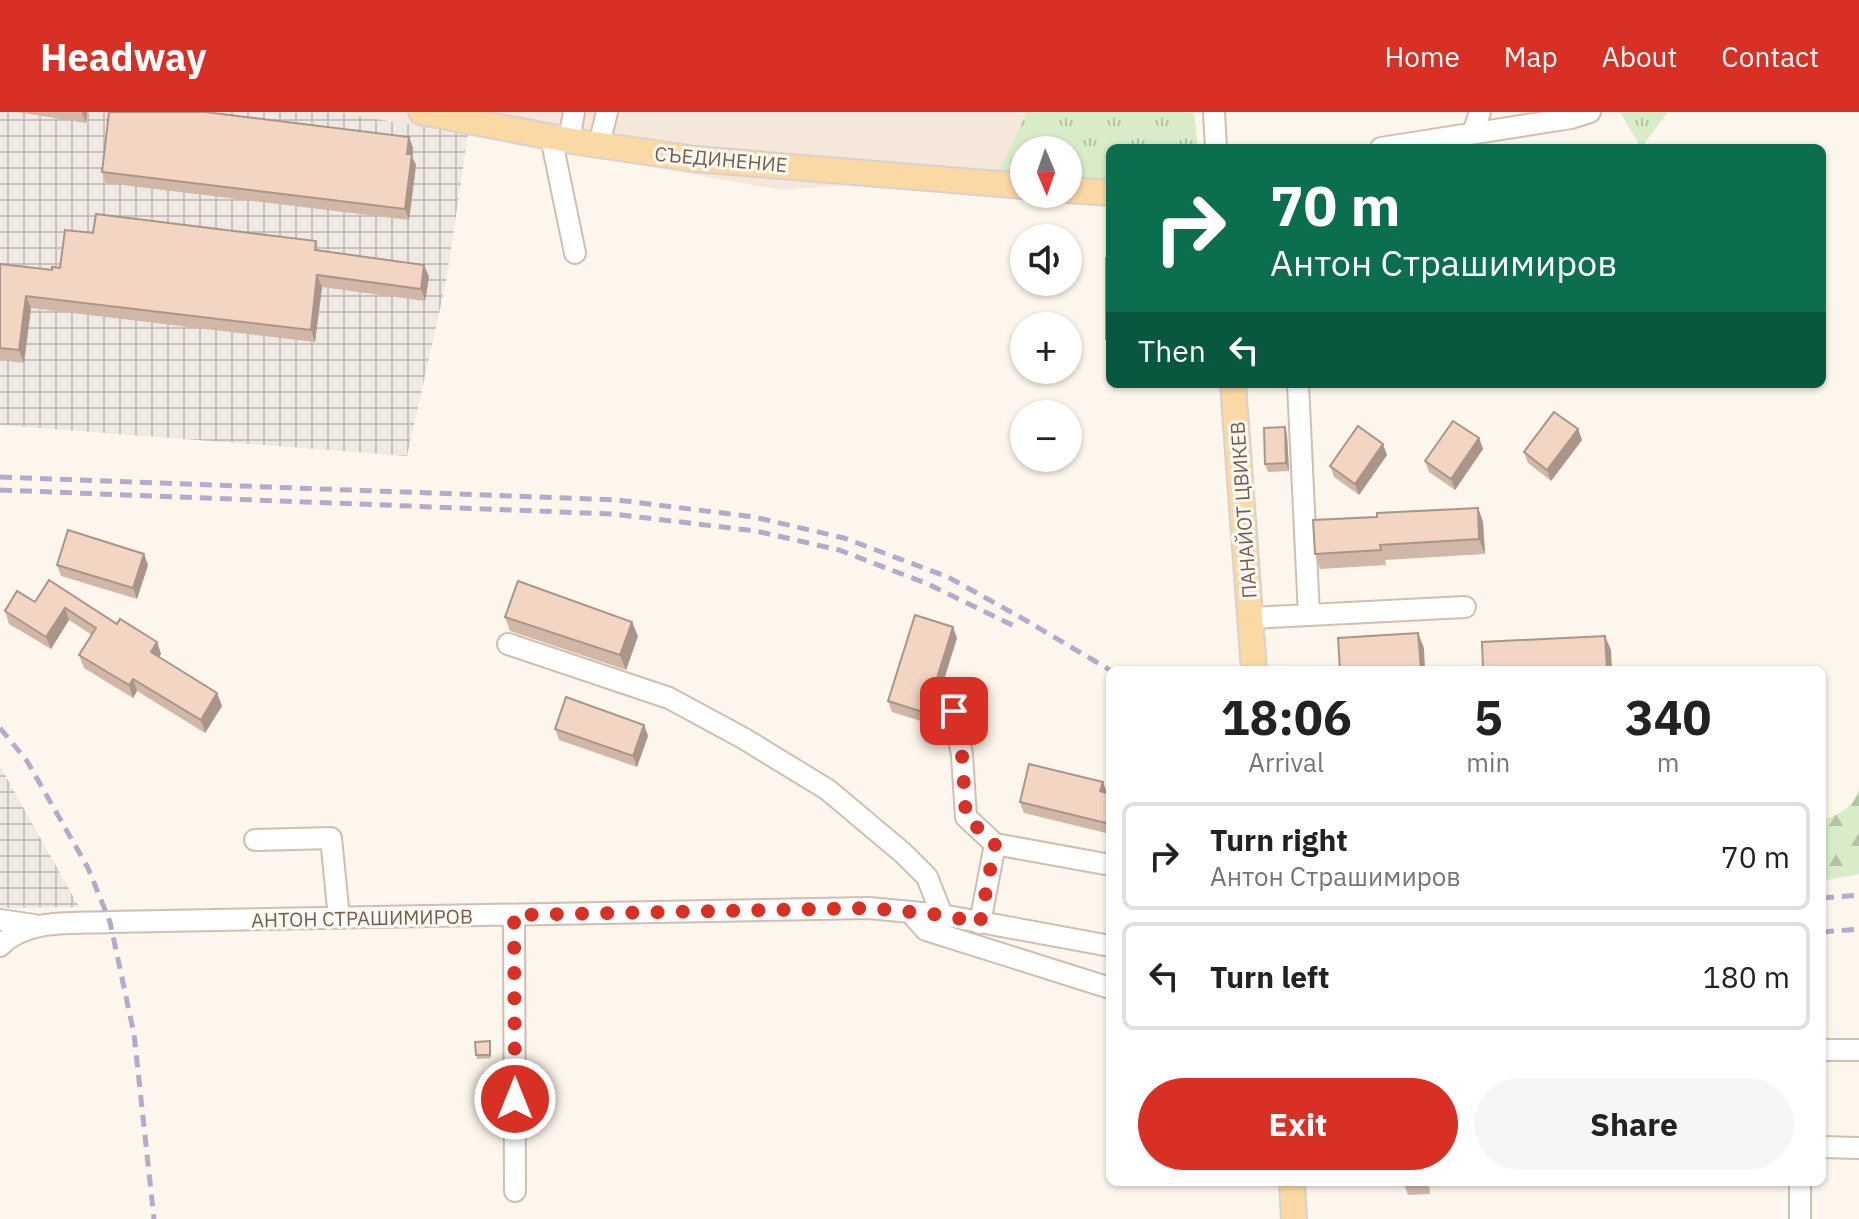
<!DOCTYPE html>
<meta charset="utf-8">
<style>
body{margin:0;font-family:"IBM Plex Sans",sans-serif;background:#f6f6f6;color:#222;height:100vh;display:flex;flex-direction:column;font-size:30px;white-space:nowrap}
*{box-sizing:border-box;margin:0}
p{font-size:26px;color:#767676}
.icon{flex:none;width:44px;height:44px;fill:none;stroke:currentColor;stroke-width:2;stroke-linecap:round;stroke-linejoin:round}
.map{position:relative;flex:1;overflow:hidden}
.panel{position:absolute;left:1106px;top:554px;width:720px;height:520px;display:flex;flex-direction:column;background:#fff;border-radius:12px;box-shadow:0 2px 6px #0004}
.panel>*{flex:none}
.guide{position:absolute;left:1106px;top:32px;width:720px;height:244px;border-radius:12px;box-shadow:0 2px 6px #0004;background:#0b6e4f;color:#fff;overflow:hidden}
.needle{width:52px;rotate:178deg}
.fabs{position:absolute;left:1010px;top:24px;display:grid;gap:16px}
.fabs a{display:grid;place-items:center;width:72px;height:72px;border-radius:50%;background:#fff;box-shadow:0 2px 6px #0004;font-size:40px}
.pin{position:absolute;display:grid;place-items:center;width:68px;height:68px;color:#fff;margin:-34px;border-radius:16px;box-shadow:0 4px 12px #0006}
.me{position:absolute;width:88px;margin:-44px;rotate:0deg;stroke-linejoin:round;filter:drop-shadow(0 0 6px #0008)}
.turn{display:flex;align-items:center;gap:28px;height:168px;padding:0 32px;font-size:36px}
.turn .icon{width:104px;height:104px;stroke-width:2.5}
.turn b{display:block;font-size:56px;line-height:68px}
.then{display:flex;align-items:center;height:76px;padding:0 32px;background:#0003;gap:16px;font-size:30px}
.eta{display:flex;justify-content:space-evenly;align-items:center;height:136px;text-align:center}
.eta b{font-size:48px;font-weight:700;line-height:56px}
.primary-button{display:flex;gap:16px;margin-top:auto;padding:16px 32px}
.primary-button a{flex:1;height:92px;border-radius:48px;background:#d93025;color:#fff;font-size:32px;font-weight:700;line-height:92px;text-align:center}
.primary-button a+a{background:#f6f6f6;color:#222}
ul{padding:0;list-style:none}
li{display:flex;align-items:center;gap:24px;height:108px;margin:0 16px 12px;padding:0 16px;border:4px solid #e0e0e0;border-radius:12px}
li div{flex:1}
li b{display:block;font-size:30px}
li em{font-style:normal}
header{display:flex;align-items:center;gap:48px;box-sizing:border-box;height:112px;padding:0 40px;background:#d93025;color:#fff}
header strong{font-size:38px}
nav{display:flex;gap:44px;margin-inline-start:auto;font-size:28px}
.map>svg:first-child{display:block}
.residential{fill:#f5e8da}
.industrial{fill:url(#industrial-grid)}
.grass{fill:url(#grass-tufts)}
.forest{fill:url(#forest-firs)}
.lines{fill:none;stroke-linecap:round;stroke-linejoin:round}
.minor-casing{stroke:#d1beb0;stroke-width:24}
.major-casing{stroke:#dad1cd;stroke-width:28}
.minor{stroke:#fff;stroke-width:20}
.major{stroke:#fbd9a5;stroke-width:24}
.rail{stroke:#b9a8c9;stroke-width:5;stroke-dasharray:12 8;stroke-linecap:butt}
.wall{fill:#d1b7a8}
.shaded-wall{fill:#aa9588}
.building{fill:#f3d5c3;stroke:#aa9588;stroke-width:2}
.route{stroke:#d93025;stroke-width:14;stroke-dasharray:0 25.2}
.labels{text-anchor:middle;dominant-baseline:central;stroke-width:6;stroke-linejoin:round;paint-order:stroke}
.street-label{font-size:20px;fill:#7a5c4d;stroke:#fffaf3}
</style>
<header>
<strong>Headway</strong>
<nav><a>Home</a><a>Map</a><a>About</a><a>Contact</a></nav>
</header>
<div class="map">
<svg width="1859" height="1107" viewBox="0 0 1859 1107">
<defs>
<pattern id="industrial-grid" width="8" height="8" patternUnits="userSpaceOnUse" patternTransform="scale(2)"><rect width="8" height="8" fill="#efe9e4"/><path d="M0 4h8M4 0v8" fill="none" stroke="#c7c0bb"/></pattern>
<pattern id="grass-tufts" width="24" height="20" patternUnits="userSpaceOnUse" patternTransform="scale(2)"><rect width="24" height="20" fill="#d8ecc9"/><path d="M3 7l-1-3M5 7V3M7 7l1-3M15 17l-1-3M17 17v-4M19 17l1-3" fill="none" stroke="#b4c2a5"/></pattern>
<pattern id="forest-firs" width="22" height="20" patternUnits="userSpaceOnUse" patternTransform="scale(2)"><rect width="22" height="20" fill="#d8ecc9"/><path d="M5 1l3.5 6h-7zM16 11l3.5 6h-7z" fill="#b4c2a5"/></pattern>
</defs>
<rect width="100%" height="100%" fill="#fdf6ec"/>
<path class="residential" d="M337,0H1027L997,62L781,78Z"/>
<path class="industrial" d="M0,0H337L468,23L446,170L407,344L0,313Z
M0,654L79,795L0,796Z"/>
<path class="grass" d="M1027,0H1194L1198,36H1110V71L1068,68V38H1024V64L997,62Z
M1620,0H1668L1641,36Z"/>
<path class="forest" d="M1859,675V762L1822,769V709C1841,701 1854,696 1859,675Z"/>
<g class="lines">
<defs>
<path id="minor" d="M1214,0L1216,36
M1473,21L1480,0
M551,25L575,141
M569,28L574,0
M599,33L607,0
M1381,36L1571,6L1590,0
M1298,272L1309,503
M1251,506L1465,495
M508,532L669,586L743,626L828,678L903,741L927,765L942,803
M954,599L962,643L966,705L995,732L980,811
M255,728L331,726L339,806
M995,732L1105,752
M910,800L926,818L1110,876
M514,803L515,1079
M0,808L34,813
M0,834C26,806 74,812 110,810L869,796L942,803L1110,834
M1822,938H1859
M1822,1035L1859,1036
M1800,1070V1107"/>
<path id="major" d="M421,0L578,30L696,47L1024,74
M1068,78L1110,81
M1233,272L1254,558
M1292,1070L1294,1107"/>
</defs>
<use href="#minor" class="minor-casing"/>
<use href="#major" class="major-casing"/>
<use href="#minor" class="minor"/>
<use href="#major" class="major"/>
<path class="rail" d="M0,365L618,388L754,405L844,426L948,465L1020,505L1110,558
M0,378L613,402L756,419L839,438L928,472L1016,515
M0,616L27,649L88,756L110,810L134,922L154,1107
M1822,786L1859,783
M1822,820L1859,817"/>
</g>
<path class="wall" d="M17,0H87L86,11Z
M409,25L413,36L412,45L416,53L409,108L106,71L102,60Z
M93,121L316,129L319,138L424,153L429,165L425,189L322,175L315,230L31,196L24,251L0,248V152L52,158L60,156Z
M1285,315L1287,323L1289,359L1268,360L1265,352Z
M1578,317L1582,328L1551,369L1528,351L1524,340Z
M1479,326L1483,337L1455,378L1429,360L1425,349Z
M1387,343L1359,383L1334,365L1330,354Z
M1478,396L1483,410L1485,442L1385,448L1386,453L1320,457L1315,442L1377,405Z
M144,442L148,453L137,487L61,464L57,453Z
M49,468L117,512L157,530L161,542L159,545L217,581L222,594L205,621L137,579L133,586L84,556L79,543L92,523L69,508L51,537L9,512L5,499L35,490Z
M505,505L638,524L626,558L510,519Z
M957,526L930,612L892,600L888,589Z
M644,613L648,624L637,655L559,628L555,617Z
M1107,681L1110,682V722L1024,701L1020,690Z
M491,933V946L477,947L476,943Z
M1429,1070L1430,1082L1408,1083L1404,1072Z"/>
<path class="shaded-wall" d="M82,0H87L86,11Z
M409,25L413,36L412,45L416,53L409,108L405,97Z
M424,153L429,165L425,189L421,177Z
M317,163L322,175L315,230L311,218Z
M26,184L31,196L24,251L19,238Z
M1285,315L1287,323L1289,359L1286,351Z
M1578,317L1582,328L1551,369L1547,358Z
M1479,326L1483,337L1455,378L1451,367Z
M1383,332L1387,343L1359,383L1355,372Z
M1478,396L1483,410L1485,442L1479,427Z
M144,442L148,453L137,487L133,476Z
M65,496L69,508L51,537L46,525Z
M632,510L638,524L626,558L620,543Z
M953,515L957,526L930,612L926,601Z
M1418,521L1424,536L1425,558H1421Z
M1605,524L1611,538L1612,558H1608L1607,556Z
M157,530L161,542L155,552L151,540Z
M133,567L137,579L133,586L129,573Z
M217,581L222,594L205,621L201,608Z
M644,613L648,624L637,655L633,644Z
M1103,670L1107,681L1100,679Z"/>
<path class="building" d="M109,0H205L409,25L407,42H412L405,97L102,60Z
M96,102L316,129L315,138L424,153L421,177L317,163L311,218L26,184L19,238L0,236V152L52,158V155L60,156L65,118L93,121Z
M1106,146H1110V226L1106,227Z
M1554,300L1578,317L1547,358L1524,340Z
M1453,309L1479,326L1451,367L1425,349Z
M1358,314L1383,332L1355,372L1330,354Z
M1285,315L1286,351L1265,352L1264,316Z
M1478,396L1479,427L1380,433L1381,438L1315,442L1313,408L1377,405V401Z
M68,418L144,442L133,476L57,453Z
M49,468L117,512L120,507L157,530L151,540L217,581L201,608L133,567L129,573L79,543L96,516L65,496L46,525L5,499L17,479L35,490Z
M518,469L632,510L620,543L505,505Z
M915,503L953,515L926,601L888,589Z
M1418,521L1421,557L1340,558L1338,526Z
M1605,524L1607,556L1567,558H1483L1482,530Z
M566,585L644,613L633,644L555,617Z
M1029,652L1103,670L1100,679L1110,682V712L1020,690Z
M490,929V943H476L475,930Z
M1404,1070H1426L1404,1072Z"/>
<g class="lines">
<path class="route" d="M515,987L514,803L869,796L942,803L980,811L995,732L966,705L962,643L954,599"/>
</g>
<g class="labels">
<g class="street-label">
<text transform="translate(721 47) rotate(5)">СЪЕДИНЕНИЕ</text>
<text transform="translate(1243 398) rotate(-94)">ПАНАЙОТ ЦВИКЕВ</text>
<text transform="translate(362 806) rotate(-1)">АНТОН СТРАШИМИРОВ</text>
</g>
</g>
</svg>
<div class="fabs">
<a><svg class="needle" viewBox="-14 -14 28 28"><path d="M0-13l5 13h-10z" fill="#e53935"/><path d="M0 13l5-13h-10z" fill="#767676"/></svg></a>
<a><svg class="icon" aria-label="sound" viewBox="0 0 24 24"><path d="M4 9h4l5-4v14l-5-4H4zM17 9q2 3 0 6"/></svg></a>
<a>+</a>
<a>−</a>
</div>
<div class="pin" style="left:954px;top:599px;background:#d93025"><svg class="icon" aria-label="arrive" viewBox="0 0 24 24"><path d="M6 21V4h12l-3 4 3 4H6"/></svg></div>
<svg class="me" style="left:515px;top:987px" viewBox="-20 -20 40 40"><circle r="17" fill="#d93025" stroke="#fff" stroke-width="3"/><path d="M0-11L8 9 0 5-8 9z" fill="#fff"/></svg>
<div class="guide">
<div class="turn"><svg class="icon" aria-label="right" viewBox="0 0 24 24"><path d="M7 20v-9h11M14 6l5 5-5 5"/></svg><div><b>70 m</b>Антон Страшимиров</div></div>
<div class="then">Then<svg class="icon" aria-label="left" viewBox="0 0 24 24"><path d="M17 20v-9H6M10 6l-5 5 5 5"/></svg></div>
</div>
<section class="panel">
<div class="eta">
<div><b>18:06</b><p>Arrival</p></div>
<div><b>5</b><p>min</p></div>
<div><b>340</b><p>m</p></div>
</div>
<ul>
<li><svg class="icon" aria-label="right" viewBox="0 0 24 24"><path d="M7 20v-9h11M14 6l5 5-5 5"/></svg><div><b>Turn right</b><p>Антон Страшимиров</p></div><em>70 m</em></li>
<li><svg class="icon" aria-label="left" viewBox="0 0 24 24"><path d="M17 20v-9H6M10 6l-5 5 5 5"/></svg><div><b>Turn left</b></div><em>180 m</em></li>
</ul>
<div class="primary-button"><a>Exit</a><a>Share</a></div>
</section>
</div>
